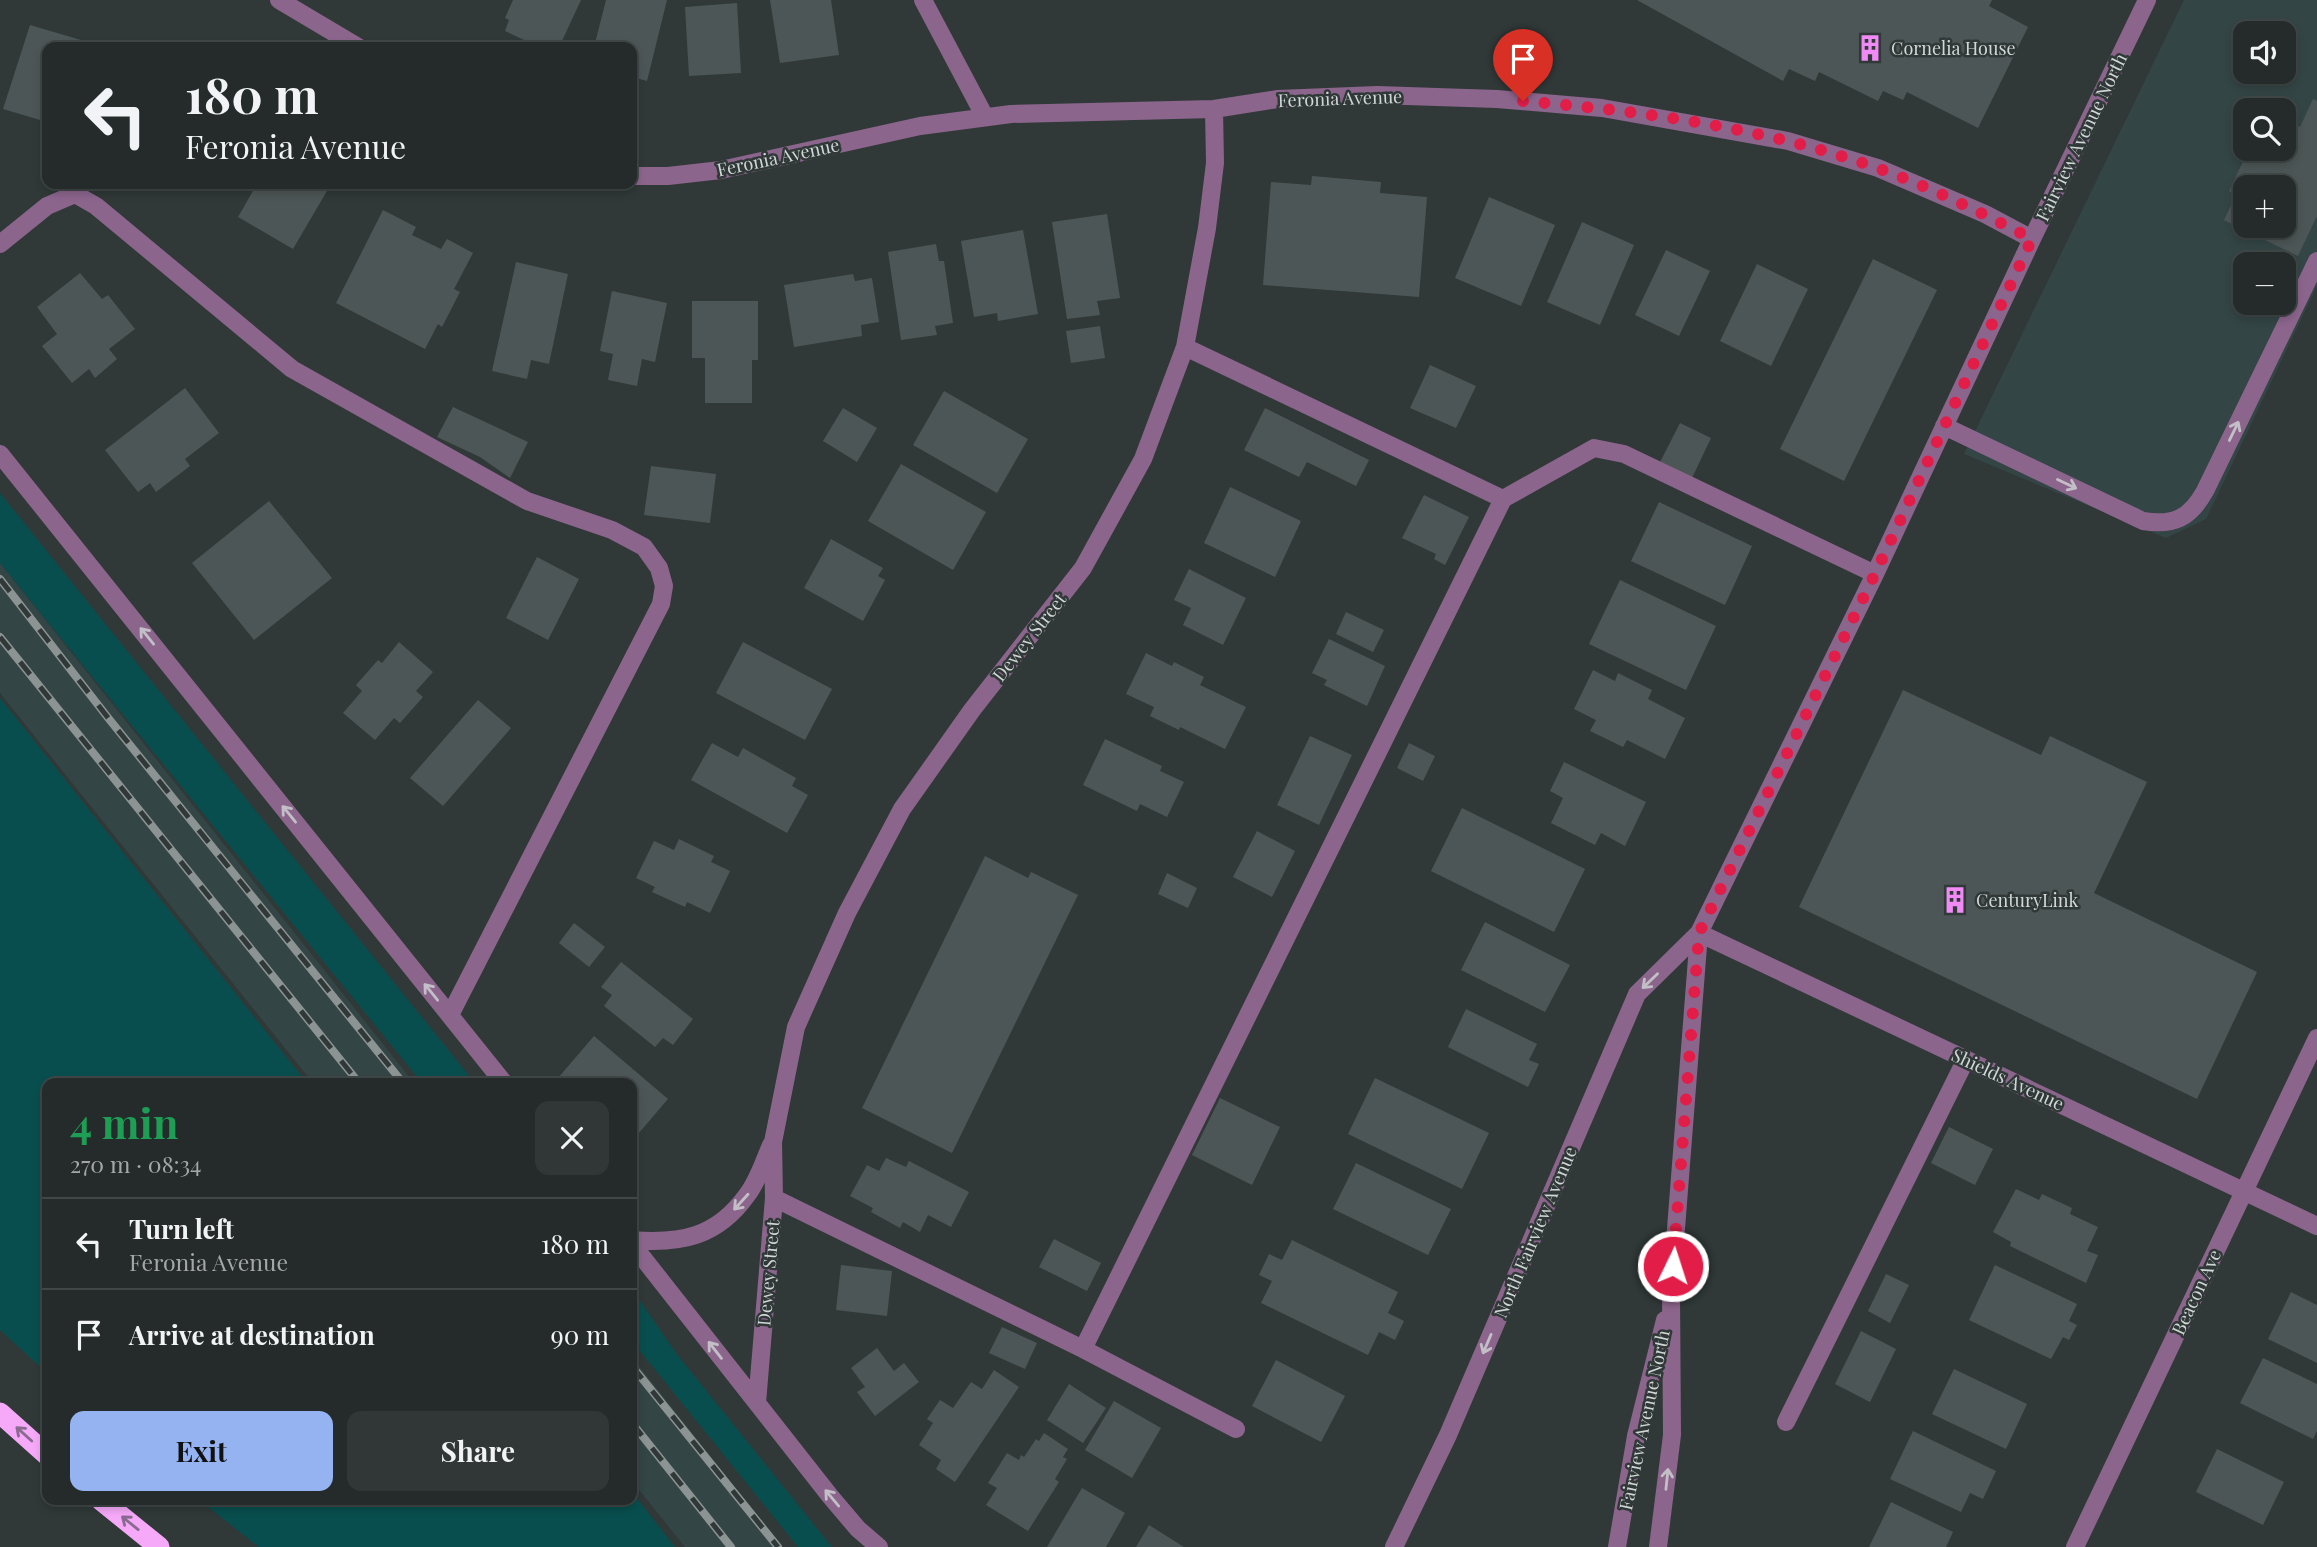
<!DOCTYPE html>
<meta charset="utf-8">
<style>
body{margin:0;font-family:"Playfair Display",serif;background:#303736;color:#f1f3f6;height:100vh;display:flex;flex-direction:column;font-size:26px;white-space:nowrap}
*{box-sizing:border-box;margin:0}
p{font-size:23px;color:#a3a7a8}
.icon{flex:none;width:38px;height:38px;fill:none;stroke:currentColor;stroke-width:2;stroke-linecap:round;stroke-linejoin:round}
.map{position:relative;flex:1;overflow:hidden}
.panel{position:absolute;left:42px;top:1078px;width:595px;height:427px;display:flex;flex-direction:column;background:#242b2a;border-radius:14px;box-shadow:0 4px 10px #0003,0 0 0 2px #414747}
.panel>*{flex:none}
.banner{position:absolute;left:42px;top:42px;width:595px;height:147px;border-radius:14px;box-shadow:0 4px 10px #0003,0 0 0 2px #414747;background:#242b2a;color:#f1f3f6;overflow:hidden}
.fabs{position:absolute;left:2233px;top:21px;display:grid;gap:14px}
.fabs a{display:grid;place-items:center;width:63px;height:63px;border-radius:14px;background:#242b2a;box-shadow:0 4px 10px #0003,0 0 0 2px #414747;font-size:35px}
.pin{position:absolute;display:grid;place-items:center;width:60px;height:60px;color:#fff;margin:-72px -30px;border-radius:50% 50% 50% 0;rotate:-45deg;box-shadow:0 0 7px #0007}
.pin .icon{rotate:45deg}
.me{position:absolute;width:77px;margin:-38px;rotate:4deg;stroke-linejoin:round;filter:drop-shadow(0 0 5px #0008)}
.turn{display:flex;align-items:center;gap:24px;height:147px;padding:0 28px;font-size:32px}
.turn .icon{width:91px;height:91px;stroke-width:2.5}
.turn b{display:block;font-size:49px;line-height:60px}
.round{display:grid;place-items:center;flex:none;width:74px;height:74px;border-radius:14px;background:#303736}
.head{display:flex;align-items:center;justify-content:space-between;height:119px;padding:0 28px}
h1{font-size:42px;font-weight:700;line-height:52px;color:#1e9e55}
.button{display:flex;gap:14px;margin-top:auto;padding:14px 28px}
.button a{flex:1;height:80px;border-radius:14px;background:#95b2f1;color:#111;font-size:28px;font-weight:700;line-height:80px;text-align:center}
.button a+a{background:#303736;color:#f1f3f6}
ul{padding:0;list-style:none}
li{display:flex;align-items:center;gap:21px;height:91px;padding:0 28px;border-top:2px solid #414747}
li div{flex:1}
li b{display:block;font-size:26px}
li em{font-style:normal}
.map>svg:first-child{display:block}
.built{fill:#344545;fill-rule:evenodd}
.green{fill:#094e4e}
.building{fill:#4d5656;fill-rule:evenodd}
.lines{fill:none;stroke-linecap:round;stroke-linejoin:round}
.minor{stroke:#8c658d;stroke-width:18}
.highway{stroke:#f6a9f9;stroke-width:21}
.rail-casing{stroke:#8c9393;stroke-width:8}
.rail{stroke:#303938;stroke-width:5;stroke-dasharray:16;stroke-linecap:butt}
.oneway{stroke:#c3bfc7}
.oneway2{stroke:#896b8f}
.route{stroke:#e11d48;stroke-width:12;stroke-dasharray:0 21.6}
.labels{text-anchor:middle;dominant-baseline:central;stroke-width:5;stroke-linejoin:round;paint-order:stroke}
.poi-label{font-size:18px;fill:#d1d6d6;stroke:#303938;text-anchor:start}
.street-label{font-size:18px;fill:#d1d6d6;stroke:#303938}
</style>
<div class="map">
<svg width="2317" height="1547" viewBox="0 0 2317 1547">
<rect width="100%" height="100%" fill="#303938"/>
<path class="built" d="M2184,0H2317V286L2206,519L2166,538L1964,454ZM2245,33H2284V72H2245ZM2245,110H2284V149H2245ZM2245,187H2284V226H2245ZM2245,264H2284V303H2245Z
M0,563L414,1083H313L0,693Z
M632,1357L782,1547H685L632,1481Z"/>
<path class="green" d="M0,493L475,1083H422L0,563Z
M0,698L307,1083H47V1373L0,1330Z
M632,1289L676,1353L832,1547H798L632,1341Z
M632,1492L675,1547H259L199,1500H632Z"/>
<path class="building" d="M513,0H581L561,43L557,41L554,47H539L505,31L509,20L505,18Z
M606,0H667L647,81L632,77V47H594Z
M770,0H831L839,55L780,63Z
M1637,0H1992L1989,6L2028,27L1978,128L1907,92L1903,100L1883,91L1878,101L1819,72L1815,81L1789,69L1783,81Z
M737,3L741,73L689,76L685,7Z
M30,25L81,40L79,47H47V107L45,106L40,120L3,109Z
M2313,99L2317,101V216L2298,256L2224,220L2236,195L2229,191L2249,149H2284V120L2300,127ZM2245,187H2284V226H2245Z
M1312,176L1381,182L1380,193L1427,197L1419,297L1263,285L1271,182L1311,185Z
M257,184H331L293,249L238,217Z
M1489,197L1555,225L1521,306L1455,278Z
M383,210L416,227L412,235L441,249L447,239L473,253L454,289L460,292L442,327L438,324L425,349L336,303Z
M1107,214L1120,298L1097,301L1100,315L1067,319L1052,222Z
M1582,222L1634,245L1600,325L1547,302Z
M1023,230L1038,314L998,321L997,313L974,317L961,241Z
M936,244L939,261H944L953,323L935,326L937,335L901,340L888,252Z
M1666,250L1710,271L1679,336L1635,315Z
M1873,259L1937,290L1844,481L1780,449Z
M516,262L568,274L549,364L531,360L527,379L492,371Z
M1757,264L1808,289L1771,366L1720,341Z
M80,273L102,299L108,295L135,329L109,349L117,359L95,378L89,369L72,383L42,346L57,334L37,307Z
M853,274L855,281L872,278L879,322L861,325L862,336L794,347L784,285Z
M612,291L667,303L655,362L642,359L637,386L608,380L613,354L600,351Z
M692,301H758V360H752V403H705V358H692Z
M1100,326L1105,358L1071,363L1066,331Z
M1430,365L1476,386L1456,428L1410,408Z
M185,388L219,433L185,459L190,466L156,492L150,483L138,492L105,450Z
M944,391L1028,439L997,493L913,445Z
M453,407L528,442L510,478L480,457L437,437Z
M843,408L877,428L857,462L823,441Z
M1265,408L1369,460L1356,486L1307,462L1299,477L1244,450Z
M1680,423L1711,438L1692,478L1660,462Z
M901,464L986,512L953,570L868,521Z
M651,466L716,474L710,523L644,515Z
M1230,487L1301,521L1275,577L1204,543Z
M1424,495L1469,517L1445,565L1434,559L1436,554L1402,538Z
M269,501L332,578L254,640L192,563Z
M1659,502L1752,546L1725,605L1631,561Z
M831,539L883,568L878,576L885,580L863,621L804,588Z
M537,557L579,579L548,640L506,618Z
M1189,569L1246,598L1223,645L1183,625L1191,608L1174,600Z
M1620,580L1716,626L1686,690L1589,644Z
M1346,612L1384,630L1373,652L1336,634Z
M1329,639L1385,666L1367,706L1324,685L1327,680L1312,673Z
M399,642L433,672L416,691L423,697L400,723L394,718L375,740L343,713L362,691L356,685L378,660L382,663Z
M743,642L832,689L805,740L716,693Z
M1146,653L1172,666L1174,662L1204,677L1200,685L1246,707L1225,749L1180,727L1179,730L1150,716L1154,707L1126,694Z
M1593,670L1615,681L1618,673L1652,690L1648,699L1685,718L1665,759L1627,740L1623,747L1590,731L1596,720L1574,709Z
M1903,690L2041,755L2050,736L2147,782L2094,893L2257,972L2197,1099L1799,907Z
M478,700L511,728L443,806L410,778Z
M1310,736L1352,755L1319,825L1277,805Z
M1105,739L1162,766L1160,771L1184,782L1167,817L1140,804L1137,811L1083,785Z
M712,743L738,757L743,748L796,778L792,786L808,795L787,833L691,780Z
M1409,743L1435,756L1423,781L1397,768Z
M1564,762L1646,802L1625,846L1601,833L1595,845L1551,823L1563,798L1550,791Z
M1462,808L1585,869L1554,932L1431,871Z
M1257,831L1295,851L1272,897L1233,877Z
M679,839L714,856L711,862L730,871L710,913L687,902L685,907L652,892L655,887L636,878L654,841L674,850Z
M985,856L1028,878L1031,872L1078,895L952,1153L862,1108Z
M1167,873L1197,888L1188,908L1158,894Z
M1485,922L1570,965L1545,1012L1461,970Z
M574,923L605,947L589,967L559,943Z
M621,962L693,1019L673,1045L663,1038L655,1047L604,1006L612,995L601,987Z
M1466,1009L1537,1044L1529,1060L1539,1064L1528,1087L1448,1047Z
M594,1036L668,1099L632,1141V1083H565L558,1078Z
M1375,1078L1489,1133L1462,1189L1348,1134Z
M1220,1098L1280,1127L1252,1185L1192,1155Z
M1949,1127L1993,1149L1975,1185L1931,1163Z
M886,1158L906,1167L909,1161L969,1192L951,1227L928,1215L920,1232L903,1222L900,1228L871,1212L873,1208L850,1196L867,1165L879,1171Z
M1356,1163L1451,1209L1428,1255L1333,1209Z
M2016,1189L2039,1200L2042,1194L2072,1208L2070,1214L2098,1227L2087,1251L2098,1255L2086,1283L2010,1246L2011,1242L1993,1232Z
M1054,1239L1101,1263L1087,1291L1039,1267Z
M1292,1240L1398,1292L1388,1313L1404,1321L1395,1340L1379,1332L1368,1355L1261,1303L1272,1281L1259,1275L1269,1254L1282,1260Z
M841,1265L892,1271L887,1316L836,1310Z
M1995,1265L2077,1304L2069,1321L2077,1325L2069,1340L2063,1337L2051,1359L1969,1320Z
M1886,1274L1909,1285L1890,1323L1868,1311Z
M2291,1292L2317,1305V1363L2268,1339Z
M1002,1327L1037,1343L1025,1369L989,1353Z
M1861,1331L1896,1349L1870,1402L1835,1384Z
M877,1348L894,1371L904,1363L919,1382L875,1416L857,1392L865,1387L851,1368Z
M2263,1358L2317,1384V1431L2313,1439L2240,1403Z
M1276,1360L1345,1396L1321,1442L1252,1406Z
M1954,1369L2027,1404L2006,1449L1932,1414Z
M994,1370L1019,1387L955,1482L936,1469L941,1460L919,1445L933,1423L927,1419L940,1400L953,1408L971,1382L982,1389Z
M1069,1384L1106,1408L1083,1443L1047,1420Z
M1114,1401L1161,1428L1132,1478L1085,1450Z
M1913,1431L1996,1471L1983,1499L1970,1493L1961,1512L1890,1479Z
M1044,1433L1068,1449L1063,1457L1067,1459L1055,1479L1059,1482L1028,1531L986,1505L997,1488L988,1483L1007,1453L1019,1460L1021,1455L1024,1457L1036,1439L1039,1441Z
M2217,1449L2284,1482L2263,1525L2196,1492Z
M1082,1488L1125,1513L1106,1547H1047Z
M1891,1502L1953,1532L1946,1547H1869Z
M1149,1525L1184,1547H1136Z"/>
<g class="lines">
<path class="minor" d="M279,0L358,47
M923,0L985,117
M632,176H668L721,170L920,126L1011,114L1214,109L1278,99L1377,95L1497,99L1602,108L1788,141L1878,168L1985,214L2032,239
M0,244L47,206L75,194L96,206L292,369L527,501L612,530L644,547L659,568L664,586L661,604L450,1015
M1944,426L2143,521C2174,526 2190,518 2205,491L2317,261
M0,454L504,1083
M1503,499L1594,448L1624,454L1875,574
M774,1198L1083,1349L1236,1429
M632,1240C681,1244 717,1237 747,1195C758,1181 764,1161 771,1145
M632,1244L830,1496L858,1529L879,1547
M1083,1349L1503,499L1185,347
M757,1403L774,1198L773,1142L796,1027L847,913L902,809L972,710L1083,568L1143,459L1185,347L1207,228L1215,163L1214,109
M1786,1422L1966,1059
M1394,1547L1448,1435L1637,994L1699,933L2317,1226
M1617,1547L1636,1436L1665,1320
M1658,1547L1672,1435L1671,1293L1699,933L1875,574L2032,239L2147,0
M2075,1547L2317,1038"/>
<path class="highway" d="M0,1413L47,1455
M101,1500L159,1547"/>
<defs>
<path id="rail" d="M0,579L109,719L403,1083
M0,637L359,1083
M632,1366L778,1547
M632,1423L731,1547"/>
</defs>
<use href="#rail" class="rail-casing"/>
<use href="#rail" class="rail"/>
</g>
<defs><path id="oneway-shaft" d="M-6 0H5M1.5-3L5.5 0L1.5 3" fill="none" stroke-width="1.6" stroke-linecap="round" stroke-linejoin="round" transform="scale(1.75)"/></defs>
<g class="oneway">
<use href="#oneway-shaft" transform="translate(2234 431) rotate(-64)"/>
<use href="#oneway-shaft" transform="translate(2067 484) rotate(25)"/>
<use href="#oneway-shaft" transform="translate(147 636) rotate(-129)"/>
<use href="#oneway-shaft" transform="translate(289 814) rotate(-129)"/>
<use href="#oneway-shaft" transform="translate(1650 981) rotate(136)"/>
<use href="#oneway-shaft" transform="translate(431 992) rotate(-129)"/>
<use href="#oneway-shaft" transform="translate(741 1202) rotate(132)"/>
<use href="#oneway-shaft" transform="translate(1487 1344) rotate(113)"/>
<use href="#oneway-shaft" transform="translate(715 1350) rotate(-128)"/>
<use href="#oneway-shaft" transform="translate(1667 1479) rotate(-84)"/>
<use href="#oneway-shaft" transform="translate(832 1498) rotate(-130)"/>
</g>
<g class="oneway2">
<use href="#oneway-shaft" transform="translate(24 1434) rotate(-138)"/>
<use href="#oneway-shaft" transform="translate(130 1523) rotate(-141)"/>
</g>
<g class="lines">
<path class="route" d="M1523,101C1642,111 1765,128 1877,168C1930,187 1982,213 2032,239L1875,574L1699,933L1673,1266"/>
</g>
<defs>
<symbol id="building-bare" viewBox="-9 -9 18 18"><path d="M-4-6H4V6H1V3H-1V6H-4ZM-2.5-4.3h1.7v1.8h-1.7ZM.8-4.3h1.7v1.8H.8ZM-2.5-1h1.7V.8h-1.7ZM.8-1h1.7V.8H.8Z" fill="#f08bf5" stroke="#303938" stroke-width="2.5" paint-order="stroke"/></symbol>
</defs>
<g fill-rule="evenodd">
<use href="#building-bare" x="1851" y="29" width="38" height="38"/>
<use href="#building-bare" x="1936" y="881" width="38" height="38"/>
</g>
<g class="labels">
<g class="poi-label">
<text x="1891" y="48">Cornelia House</text>
<text x="1976" y="900">CenturyLink</text>
</g>
<g class="street-label">
<text transform="translate(1340 98) rotate(-2)">Feronia Avenue</text>
<text transform="translate(2081 137) rotate(-64)">Fairview Avenue North</text>
<text transform="translate(778 157) rotate(-12)">Feronia Avenue</text>
<text transform="translate(1029 637) rotate(-52)">Dewey Street</text>
<text transform="translate(2008 1079) rotate(25)">Shields Avenue</text>
<text transform="translate(1535 1232) rotate(-67)">North Fairview Avenue</text>
<text transform="translate(768 1273) rotate(-85)">Dewey Street</text>
<text transform="translate(2196 1292) rotate(-65)">Beacon Ave</text>
<text transform="translate(1644 1420) rotate(-78)">Fairview Avenue North</text>
</g>
</g>
</svg>
<div class="fabs">
<a><svg class="icon" aria-label="sound" viewBox="0 0 24 24"><path d="M4 9h4l5-4v14l-5-4H4zM17 9q2 3 0 6"/></svg></a>
<a><svg class="icon" aria-label="search" viewBox="0 0 24 24"><circle cx="10" cy="10" r="6"/><path d="M15 15l6 6"/></svg></a>
<a>+</a>
<a>−</a>
</div>
<div class="pin" style="left:1523px;top:101px;background:#d93025"><svg class="icon" aria-label="arrive" viewBox="0 0 24 24"><path d="M6 21V4h12l-3 4 3 4H6"/></svg></div>
<svg class="me" style="left:1673px;top:1266px" viewBox="-20 -20 40 40"><circle r="17" fill="#e11d48" stroke="#fff" stroke-width="3"/><path d="M0-11L8 9 0 5-8 9z" fill="#fff"/></svg>
<div class="banner">
<div class="turn"><svg class="icon" aria-label="left" viewBox="0 0 24 24"><path d="M17 20v-9H6M10 6l-5 5 5 5"/></svg><div><b>180 m</b>Feronia Avenue</div></div>
</div>
<section class="panel">
<div class="head"><div><h1>4 min</h1><p>270 m · 08:34</p></div><a class="round"><svg class="icon" aria-label="close" viewBox="0 0 24 24"><path d="M6 6l12 12M18 6L6 18"/></svg></a></div>
<ul>
<li><svg class="icon" aria-label="left" viewBox="0 0 24 24"><path d="M17 20v-9H6M10 6l-5 5 5 5"/></svg><div><b>Turn left</b><p>Feronia Avenue</p></div><em>180 m</em></li>
<li><svg class="icon" aria-label="arrive" viewBox="0 0 24 24"><path d="M6 21V4h12l-3 4 3 4H6"/></svg><div><b>Arrive at destination</b></div><em>90 m</em></li>
</ul>
<div class="button"><a>Exit</a><a>Share</a></div>
</section>
</div>
